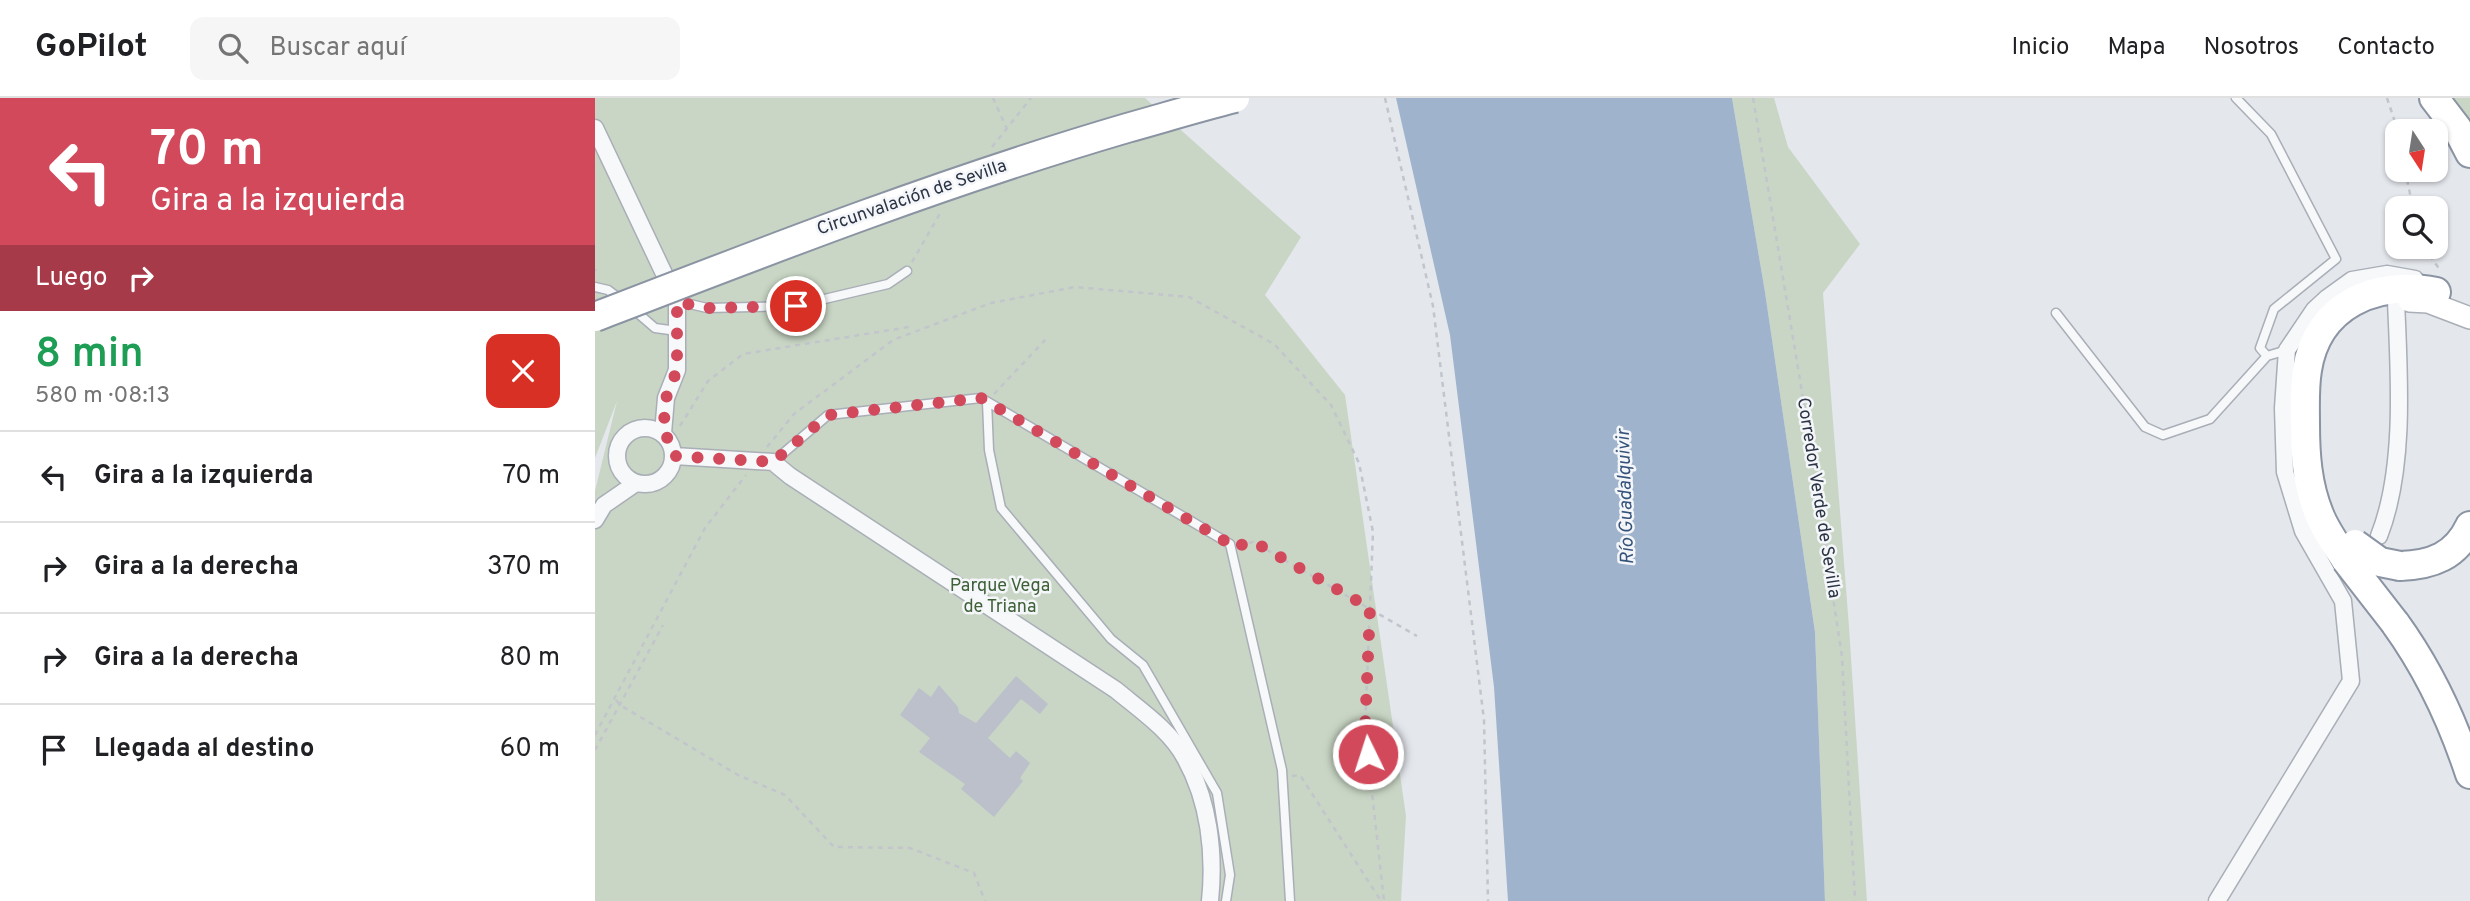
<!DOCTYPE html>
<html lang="es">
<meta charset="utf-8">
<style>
body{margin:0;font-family:Overpass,sans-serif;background:#f6f6f6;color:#202124;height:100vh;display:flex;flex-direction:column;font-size:26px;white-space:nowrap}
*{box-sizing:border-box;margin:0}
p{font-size:23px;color:#757577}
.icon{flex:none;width:38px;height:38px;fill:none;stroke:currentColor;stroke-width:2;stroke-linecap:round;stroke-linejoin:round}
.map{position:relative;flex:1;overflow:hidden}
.sheet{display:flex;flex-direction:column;background:#fff;width:595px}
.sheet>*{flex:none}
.hud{background:#d1495b;color:#fff;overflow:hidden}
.needle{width:46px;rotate:168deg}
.fabs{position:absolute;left:1790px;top:21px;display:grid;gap:14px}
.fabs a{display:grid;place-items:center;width:63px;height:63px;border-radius:14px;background:#fff;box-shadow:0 2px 5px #0004;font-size:35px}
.pin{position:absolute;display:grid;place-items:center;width:60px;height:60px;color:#fff;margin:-30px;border:4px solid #fff;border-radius:50%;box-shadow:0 2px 7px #0007}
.me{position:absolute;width:77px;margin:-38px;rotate:356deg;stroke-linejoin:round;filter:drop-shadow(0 0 5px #0008)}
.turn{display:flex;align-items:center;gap:24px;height:147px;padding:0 35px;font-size:32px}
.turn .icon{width:91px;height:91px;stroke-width:2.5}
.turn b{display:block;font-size:49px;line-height:60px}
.then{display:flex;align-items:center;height:66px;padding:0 35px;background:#0003;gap:14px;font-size:26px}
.round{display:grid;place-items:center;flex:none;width:74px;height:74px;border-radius:14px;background:#f6f6f6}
.head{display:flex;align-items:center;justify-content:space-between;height:119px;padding:0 35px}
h1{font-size:42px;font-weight:600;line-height:52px;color:#1e9e55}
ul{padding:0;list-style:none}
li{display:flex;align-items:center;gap:21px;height:91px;padding:0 35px;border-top:2px solid #e0e0e0}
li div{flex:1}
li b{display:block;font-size:26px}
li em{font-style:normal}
header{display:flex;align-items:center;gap:42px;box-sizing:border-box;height:98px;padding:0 35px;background:#fff;border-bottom:2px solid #e0e0e0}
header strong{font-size:33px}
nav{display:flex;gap:38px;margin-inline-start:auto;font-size:24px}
.search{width:490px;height:63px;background:#f6f6f6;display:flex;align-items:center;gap:18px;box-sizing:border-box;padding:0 24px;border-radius:14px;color:#757577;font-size:26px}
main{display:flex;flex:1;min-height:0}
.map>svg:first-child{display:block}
.green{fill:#c9d6c5}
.water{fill:#9fb4cc}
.building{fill:#bbc0ca}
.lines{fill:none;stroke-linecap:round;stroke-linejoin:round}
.service-casing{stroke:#a9aeb7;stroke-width:11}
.minor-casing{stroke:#a9aeb7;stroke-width:19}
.secondary-casing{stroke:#a9aeb7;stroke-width:24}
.motorway-casing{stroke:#8b94a3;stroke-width:32}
.path{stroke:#c2c5cb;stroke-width:2.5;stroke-dasharray:5 5;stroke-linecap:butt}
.service{stroke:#f7f8fa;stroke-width:8}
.minor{stroke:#f7f8fa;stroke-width:16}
.secondary{stroke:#fff;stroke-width:21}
.motorway{stroke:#fff;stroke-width:28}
.motorway-bridge-casing{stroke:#8b94a3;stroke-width:32;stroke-linecap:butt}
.motorway-bridge{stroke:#fff;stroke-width:28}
.route{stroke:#d1495b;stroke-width:12;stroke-dasharray:0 21.6}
.labels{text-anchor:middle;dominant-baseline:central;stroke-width:5;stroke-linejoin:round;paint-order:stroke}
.street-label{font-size:18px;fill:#2b3445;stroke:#f4f6f9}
.park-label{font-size:18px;fill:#3f6138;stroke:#f4f6f9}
.water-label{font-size:19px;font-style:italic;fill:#34527a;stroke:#f4f6f9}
</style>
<header>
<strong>GoPilot</strong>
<div class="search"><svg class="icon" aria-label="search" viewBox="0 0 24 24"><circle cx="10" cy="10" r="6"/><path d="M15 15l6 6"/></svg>Buscar aquí</div>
<nav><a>Inicio</a><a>Mapa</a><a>Nosotros</a><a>Contacto</a></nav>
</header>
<main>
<section class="sheet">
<div class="hud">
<div class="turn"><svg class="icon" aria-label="left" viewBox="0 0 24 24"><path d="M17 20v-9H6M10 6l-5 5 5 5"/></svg><div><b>70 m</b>Gira a la izquierda</div></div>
<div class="then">Luego<svg class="icon" aria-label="right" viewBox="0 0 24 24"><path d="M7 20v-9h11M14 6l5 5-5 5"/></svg></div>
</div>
<div class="head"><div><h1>8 min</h1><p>580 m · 08:13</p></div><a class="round" style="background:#d93025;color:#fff"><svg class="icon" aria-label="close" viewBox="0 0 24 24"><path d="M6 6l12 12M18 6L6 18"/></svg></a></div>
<ul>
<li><svg class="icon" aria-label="left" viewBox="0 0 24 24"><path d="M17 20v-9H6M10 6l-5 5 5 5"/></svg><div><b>Gira a la izquierda</b></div><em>70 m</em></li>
<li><svg class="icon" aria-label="right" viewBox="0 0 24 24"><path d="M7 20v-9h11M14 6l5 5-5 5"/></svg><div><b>Gira a la derecha</b></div><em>370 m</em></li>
<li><svg class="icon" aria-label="right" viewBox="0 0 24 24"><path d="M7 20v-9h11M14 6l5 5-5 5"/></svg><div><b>Gira a la derecha</b></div><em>80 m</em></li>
<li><svg class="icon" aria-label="arrive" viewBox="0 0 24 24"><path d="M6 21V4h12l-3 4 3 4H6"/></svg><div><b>Llegada al destino</b></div><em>60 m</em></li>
</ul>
</section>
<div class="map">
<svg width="1875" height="803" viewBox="0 0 1875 803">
<rect width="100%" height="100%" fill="#e4e7ec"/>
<path class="green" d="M0,0H550L706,139L670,197L750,297L811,718L806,803H0V393L22,303L0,360Z
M1137,0H1179L1193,49L1265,146L1228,195L1254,529L1272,803H1230L1220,534L1170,194Z
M1857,0H1875V27L1868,12Z"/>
<path class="water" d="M801,0H1137L1170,194L1220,534L1230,803H913L899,589L855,237Z"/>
<path class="building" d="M421,578L453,606L445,616L426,601L393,640L415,660L421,653L435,665L425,680L428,683L399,719L366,691L370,686L324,654L335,640L305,617L324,590L336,599L344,587L363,609L364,615L381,625Z"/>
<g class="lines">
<defs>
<path id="service" d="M1641,0L1676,36L1741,161L1679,211L1665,250L1672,258
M0,189L13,192L25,201
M82,203L112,210L200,208L293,186L312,173
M38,211L60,230L82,233
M1461,215L1550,329L1568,337L1615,321L1672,258L1692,252
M392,304L394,352L406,410L516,541L548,567L622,695L635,777L631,803
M178,364L233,317L386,300L635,446L687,672L695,803"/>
<path id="minor" d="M0,30L82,203V272L71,300L68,335
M22 358a28 28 0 1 1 56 0a28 28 0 1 1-56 0Z
M79,358L178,364L195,378L521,592C545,612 575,632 590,660C614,703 620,755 615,803
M0,422L9,407L41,385
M1784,438C1811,370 1804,275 1801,203
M1622,803L1756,583L1748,503L1708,433L1690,374L1688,310L1692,252L1719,212L1732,200L1757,182L1792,176L1820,181"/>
<path id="secondary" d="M1814,203L1833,204L1875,220"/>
<path id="motorway" d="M1839,0L1862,30L1875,55
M1751,462C1741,447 1730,432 1724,416C1712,387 1710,356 1710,326C1710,308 1709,290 1712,272C1722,207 1781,181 1841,194
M1805,468C1837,467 1861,458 1875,428
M1800,525C1834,572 1857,621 1875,676"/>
</defs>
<use href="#service" class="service-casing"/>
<use href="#minor" class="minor-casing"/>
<use href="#secondary" class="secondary-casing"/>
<use href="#motorway" class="motorway-casing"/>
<path class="path" d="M398,0L412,31
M790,0L838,208L889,622L893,803
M1158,0L1206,288L1247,559L1260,803
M1792,0L1803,33
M397,49L436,0
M1810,72L1818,110
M1829,149L1845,172
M317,164L347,112
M0,171L1,173
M399,296L452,240
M85,328L113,283L148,256L314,229
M172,349L199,316L298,242L396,205L480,189L594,199L679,246L736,307L764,365L778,434L770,631L789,803
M644,447L658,444L822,538
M21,602L25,607L143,677L190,697L239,749L315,750L379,775L390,803
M0,637L110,430L151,377
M0,652L68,527
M697,678L705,677L786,803"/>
<use href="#service" class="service"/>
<use href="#minor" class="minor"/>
<use href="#secondary" class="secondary"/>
<use href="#motorway" class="motorway"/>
<defs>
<path id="motorway-bridge" d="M0,219C176,151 351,83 532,30C568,20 604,9 640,0
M1760,446L1785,464L1805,468
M1751,462L1800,525"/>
</defs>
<use href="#motorway-bridge" class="motorway-bridge-casing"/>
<use href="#motorway-bridge" class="motorway-bridge"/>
</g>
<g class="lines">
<path class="route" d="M201,208L112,210L82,204V272L71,300L68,335L74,342L79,358L178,364L233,317L386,300L635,446L636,449L659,444L775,510L770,631L773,656"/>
</g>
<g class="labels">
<g class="street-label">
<text transform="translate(317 100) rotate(-19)">Circunvalación de Sevilla</text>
<text transform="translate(1223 400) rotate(81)">Corredor Verde de Sevilla</text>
</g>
<g class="park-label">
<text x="405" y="488">Parque Vega<tspan x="405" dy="21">de Triana</tspan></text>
</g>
<g class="water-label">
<text transform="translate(1031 399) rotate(-92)">Río Guadalquivir</text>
</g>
</g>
</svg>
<div class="fabs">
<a><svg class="needle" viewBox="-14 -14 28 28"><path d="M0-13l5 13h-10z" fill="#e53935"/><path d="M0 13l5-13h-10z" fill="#757577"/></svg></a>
<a><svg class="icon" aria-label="search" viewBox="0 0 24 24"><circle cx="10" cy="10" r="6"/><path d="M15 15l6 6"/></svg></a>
</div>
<div class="pin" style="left:201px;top:208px;background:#d93025"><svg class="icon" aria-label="arrive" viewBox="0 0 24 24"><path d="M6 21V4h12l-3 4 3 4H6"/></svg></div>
<svg class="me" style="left:773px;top:656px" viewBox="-20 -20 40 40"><circle r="17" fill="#d1495b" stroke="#fff" stroke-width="3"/><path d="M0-11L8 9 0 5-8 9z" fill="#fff"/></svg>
</div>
</main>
